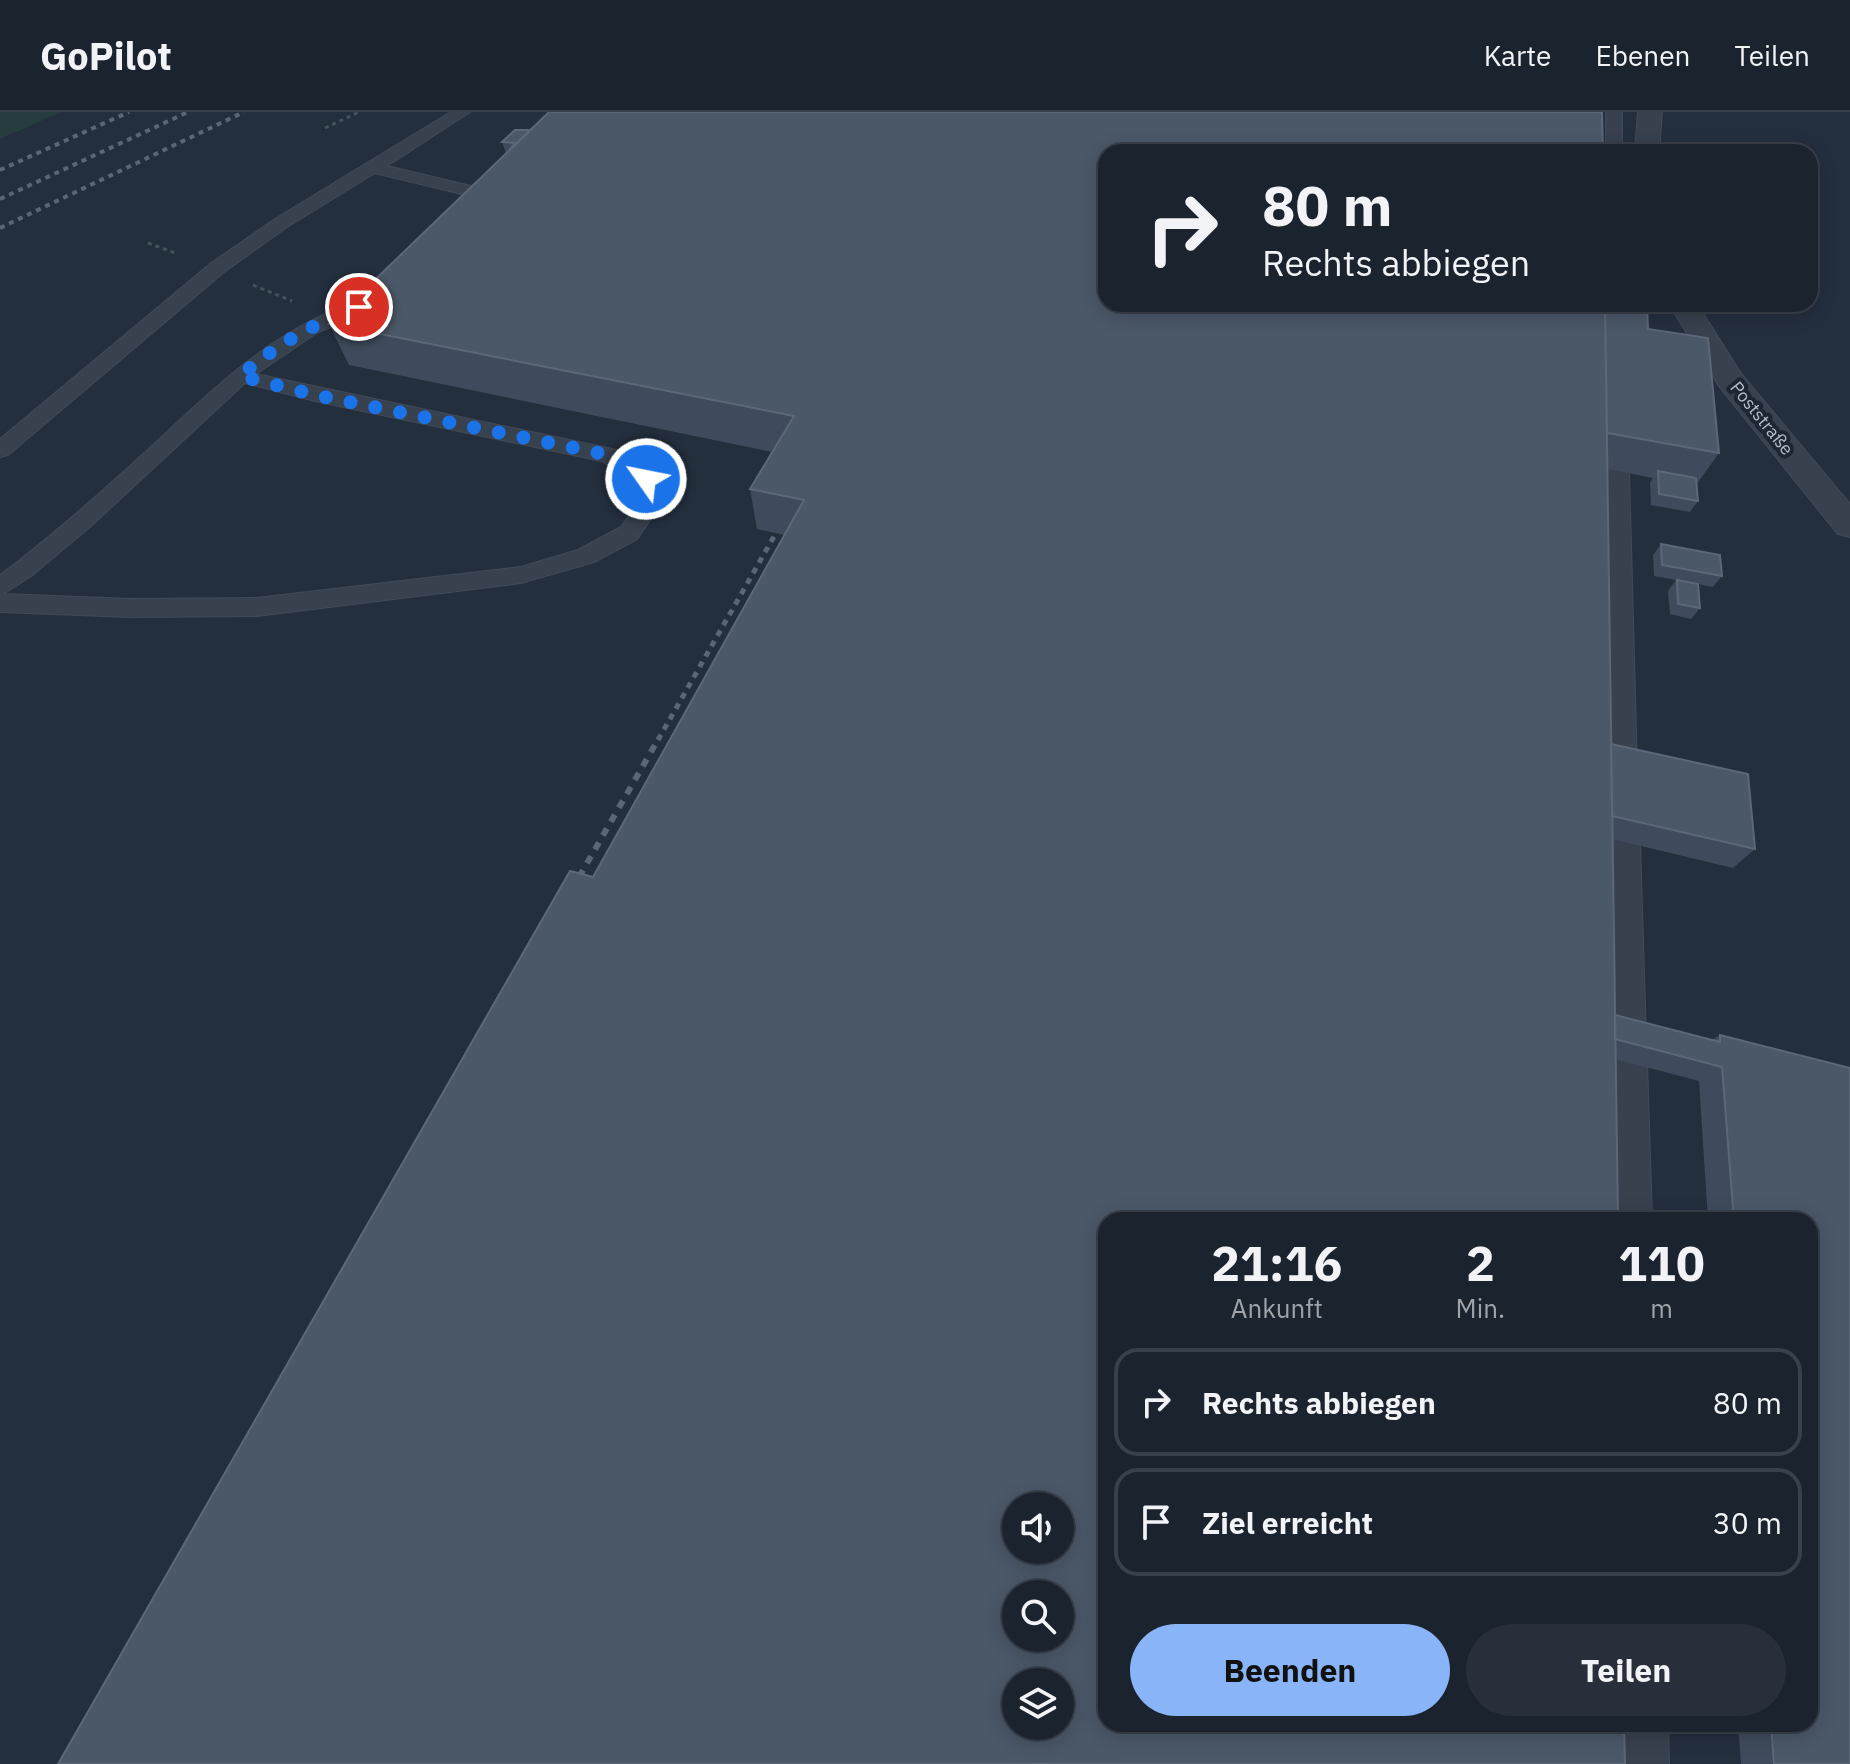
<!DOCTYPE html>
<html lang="de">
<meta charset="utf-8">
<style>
body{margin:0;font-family:"IBM Plex Sans",sans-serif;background:#282f3a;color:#f1f3f6;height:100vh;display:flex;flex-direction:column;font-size:30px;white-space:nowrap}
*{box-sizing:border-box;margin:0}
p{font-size:26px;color:#a0a4aa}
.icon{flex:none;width:44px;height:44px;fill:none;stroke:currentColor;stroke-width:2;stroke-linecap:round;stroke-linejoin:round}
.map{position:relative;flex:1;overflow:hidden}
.details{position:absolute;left:1098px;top:1100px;width:720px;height:520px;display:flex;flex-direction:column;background:#1b232e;border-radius:24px;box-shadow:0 4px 20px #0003,0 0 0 2px #39404a}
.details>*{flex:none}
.hud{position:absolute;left:1098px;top:32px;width:720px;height:168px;border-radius:24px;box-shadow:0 4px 20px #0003,0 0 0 2px #39404a;background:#1b232e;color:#f1f3f6;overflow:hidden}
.controls{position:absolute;left:1002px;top:1380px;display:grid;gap:16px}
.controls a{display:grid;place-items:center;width:72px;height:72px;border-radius:50%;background:#1b232e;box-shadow:0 4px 20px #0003,0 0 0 2px #39404a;font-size:40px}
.pin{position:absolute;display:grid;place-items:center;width:68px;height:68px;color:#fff;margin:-34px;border:4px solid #fff;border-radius:50%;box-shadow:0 2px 8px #0007}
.me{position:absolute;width:88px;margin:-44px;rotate:303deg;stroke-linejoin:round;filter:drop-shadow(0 0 6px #0008)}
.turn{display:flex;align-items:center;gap:28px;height:168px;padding:0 32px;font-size:36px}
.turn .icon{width:104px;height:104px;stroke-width:2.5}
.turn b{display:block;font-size:56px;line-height:68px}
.eta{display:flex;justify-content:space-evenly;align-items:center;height:136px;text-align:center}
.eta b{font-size:48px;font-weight:700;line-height:56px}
.action{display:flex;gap:16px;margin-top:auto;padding:16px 32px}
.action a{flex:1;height:92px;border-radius:48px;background:#8ab4f8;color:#111;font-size:32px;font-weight:700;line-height:92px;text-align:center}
.action a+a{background:#282f3a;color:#f1f3f6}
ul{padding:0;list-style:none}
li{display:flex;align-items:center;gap:24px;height:108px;margin:0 16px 12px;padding:0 16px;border:4px solid #39404a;border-radius:24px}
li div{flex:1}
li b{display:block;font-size:30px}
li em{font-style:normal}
header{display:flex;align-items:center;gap:48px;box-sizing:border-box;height:112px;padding:0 40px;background:#1b232e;border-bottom:2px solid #39404a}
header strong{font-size:38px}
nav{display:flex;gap:44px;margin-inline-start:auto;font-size:28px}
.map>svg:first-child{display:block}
.green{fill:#263c3f}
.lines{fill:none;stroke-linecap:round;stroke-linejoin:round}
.lane-casing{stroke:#414a57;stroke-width:2}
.street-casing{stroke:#414a57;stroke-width:2}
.path{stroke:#3f5557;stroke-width:3;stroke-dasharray:4 4;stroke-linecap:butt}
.lane{fill:#38414e;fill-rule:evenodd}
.street{fill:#38414e;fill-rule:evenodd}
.rail-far2{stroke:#5a6575;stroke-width:4;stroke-dasharray:5 5;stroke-linecap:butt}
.rail-far1{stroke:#5a6575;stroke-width:5;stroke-dasharray:6 6;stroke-linecap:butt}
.rail{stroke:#5a6575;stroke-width:6;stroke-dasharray:8 8;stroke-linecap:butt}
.wall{fill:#3f4b5c;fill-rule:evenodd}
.building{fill:#4b5868;stroke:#5c6777;stroke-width:2;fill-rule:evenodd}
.route{stroke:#1a73e8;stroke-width:14;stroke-dasharray:0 25.2}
.labels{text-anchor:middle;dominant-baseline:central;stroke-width:8;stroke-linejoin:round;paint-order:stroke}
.far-street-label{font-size:18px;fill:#b4bcc9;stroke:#1d2633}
</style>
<header>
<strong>GoPilot</strong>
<nav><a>Karte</a><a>Ebenen</a><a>Teilen</a></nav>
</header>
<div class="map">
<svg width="1850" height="1652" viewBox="0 0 1850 1652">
<rect width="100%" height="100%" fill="#242f3e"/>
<path class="green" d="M0,0H61L0,27Z"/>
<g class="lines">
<defs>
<path id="lane" d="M451,0H470L387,54L513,84L516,88L513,92L507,93L375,61L287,115L224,160L8,343L0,345V327L210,152L275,107Z
M1606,0H1622V40H1606Z
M374,185L381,187L384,191L381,195L318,220L256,262L617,338L657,367L662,391L637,427L594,450L521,471L257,504L131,505L0,500V463C49,427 95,386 140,345C211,280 278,209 374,185ZM245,271L315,289L602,349L635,370L639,390L621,415L578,438L521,455L257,486L131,487L3,482L30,465L91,414Z
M1618,352L1626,354L1629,359L1637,658L1633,666L1623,669L1613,666L1609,658L1607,359L1610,354Z
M1626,718L1636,722L1640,730L1646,927L1637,939L1642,941L1647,951L1652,1108H1618L1615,951L1624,939L1619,937L1614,927L1612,730L1616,722Z
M1624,1612H1668L1669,1652H1625Z"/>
<path id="street" d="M1638,0H1662L1659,40H1635Z
M1669,192H1697L1742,263L1850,392V425L1838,422L1719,274Z"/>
</defs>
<use href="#lane" class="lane-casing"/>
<use href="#street" class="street-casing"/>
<path class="path" d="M325,16L359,0
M148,131L178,142
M253,173L292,189"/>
<use href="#lane" class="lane"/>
<use href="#street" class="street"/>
<path class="rail-far2" d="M0,58L129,0
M0,87L188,0
M0,116L244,0"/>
<path class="rail-far1" d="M658,628L776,421"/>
<path class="rail" d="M571,779L659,626"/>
</g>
<path class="wall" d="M549,0H1602L1603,40H1106V192H1647L1648,217L1708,226L1719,341L1696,373L1698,389L1690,400L1651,393L1650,370L1653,366L1607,357L1611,632L1748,662L1755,737L1733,756L1612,727L1615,903L1712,928L1720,923L1850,956V1652H1741L1738,1612H1810V1108H1708L1699,969L1615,947L1618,1108H1106V1612H1624L1625,1652H58L570,759L593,765L784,423L757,417L750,377L772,340L349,253L329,212L507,41H506L502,30L515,18H531ZM1016,1394H1060V1438H1016ZM1016,1482H1060V1526H1016ZM1016,1570H1060V1614H1016Z
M1661,432L1722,464L1713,475L1698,472L1700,496L1691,507L1670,502L1668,479L1676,468L1654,464L1653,443Z"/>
<path class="building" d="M549,0H1602L1603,40H1106V192H1605L1618,1108H1106V1612H1624L1625,1652H58L570,759L593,765L804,388L750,377L794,304L329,212ZM1016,1394H1060V1438H1016ZM1016,1482H1060V1526H1016ZM1016,1570H1060V1614H1016Z
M515,18H531L512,36H511L515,31L502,30Z
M1605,192H1647L1648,217L1708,226L1719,341L1607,321Z
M1658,359L1696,366L1698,389L1659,382Z
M1661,432L1720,443L1722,464L1662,453Z
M1677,468L1698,472L1700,496L1678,492Z
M1611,632L1748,662L1755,737L1612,704Z
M1615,903L1720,930V923L1850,956V1652H1774L1771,1612H1810V1108H1734L1722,955L1615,927Z"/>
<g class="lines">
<path class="route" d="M359,195C309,214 281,230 240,264L315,283L609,343L646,367"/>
</g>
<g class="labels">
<g class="far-street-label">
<text transform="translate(1762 306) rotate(51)">Poststraße</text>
</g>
</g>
</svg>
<div class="controls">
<a><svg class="icon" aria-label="sound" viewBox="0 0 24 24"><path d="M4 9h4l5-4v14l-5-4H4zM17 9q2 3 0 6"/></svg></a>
<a><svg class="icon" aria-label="search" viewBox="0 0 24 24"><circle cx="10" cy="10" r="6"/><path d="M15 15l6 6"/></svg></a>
<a><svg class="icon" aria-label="layers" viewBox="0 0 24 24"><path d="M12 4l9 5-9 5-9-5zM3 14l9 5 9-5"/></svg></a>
</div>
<div class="pin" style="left:359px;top:195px;background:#d93025"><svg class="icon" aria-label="arrive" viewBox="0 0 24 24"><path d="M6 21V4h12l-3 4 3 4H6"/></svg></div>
<svg class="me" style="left:646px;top:367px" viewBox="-20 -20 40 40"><circle r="17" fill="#1a73e8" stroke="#fff" stroke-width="3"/><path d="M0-11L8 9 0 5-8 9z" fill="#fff"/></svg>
<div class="hud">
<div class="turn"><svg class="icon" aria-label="right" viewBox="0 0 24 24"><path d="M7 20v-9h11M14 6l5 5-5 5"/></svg><div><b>80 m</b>Rechts abbiegen</div></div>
</div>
<section class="details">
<div class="eta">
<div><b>21:16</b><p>Ankunft</p></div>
<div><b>2</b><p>Min.</p></div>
<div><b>110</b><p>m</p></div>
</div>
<ul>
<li><svg class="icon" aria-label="right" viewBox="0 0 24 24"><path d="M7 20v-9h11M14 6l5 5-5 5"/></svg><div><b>Rechts abbiegen</b></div><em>80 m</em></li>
<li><svg class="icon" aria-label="arrive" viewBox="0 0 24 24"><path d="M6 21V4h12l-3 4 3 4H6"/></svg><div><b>Ziel erreicht</b></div><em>30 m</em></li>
</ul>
<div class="action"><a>Beenden</a><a>Teilen</a></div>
</section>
</div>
